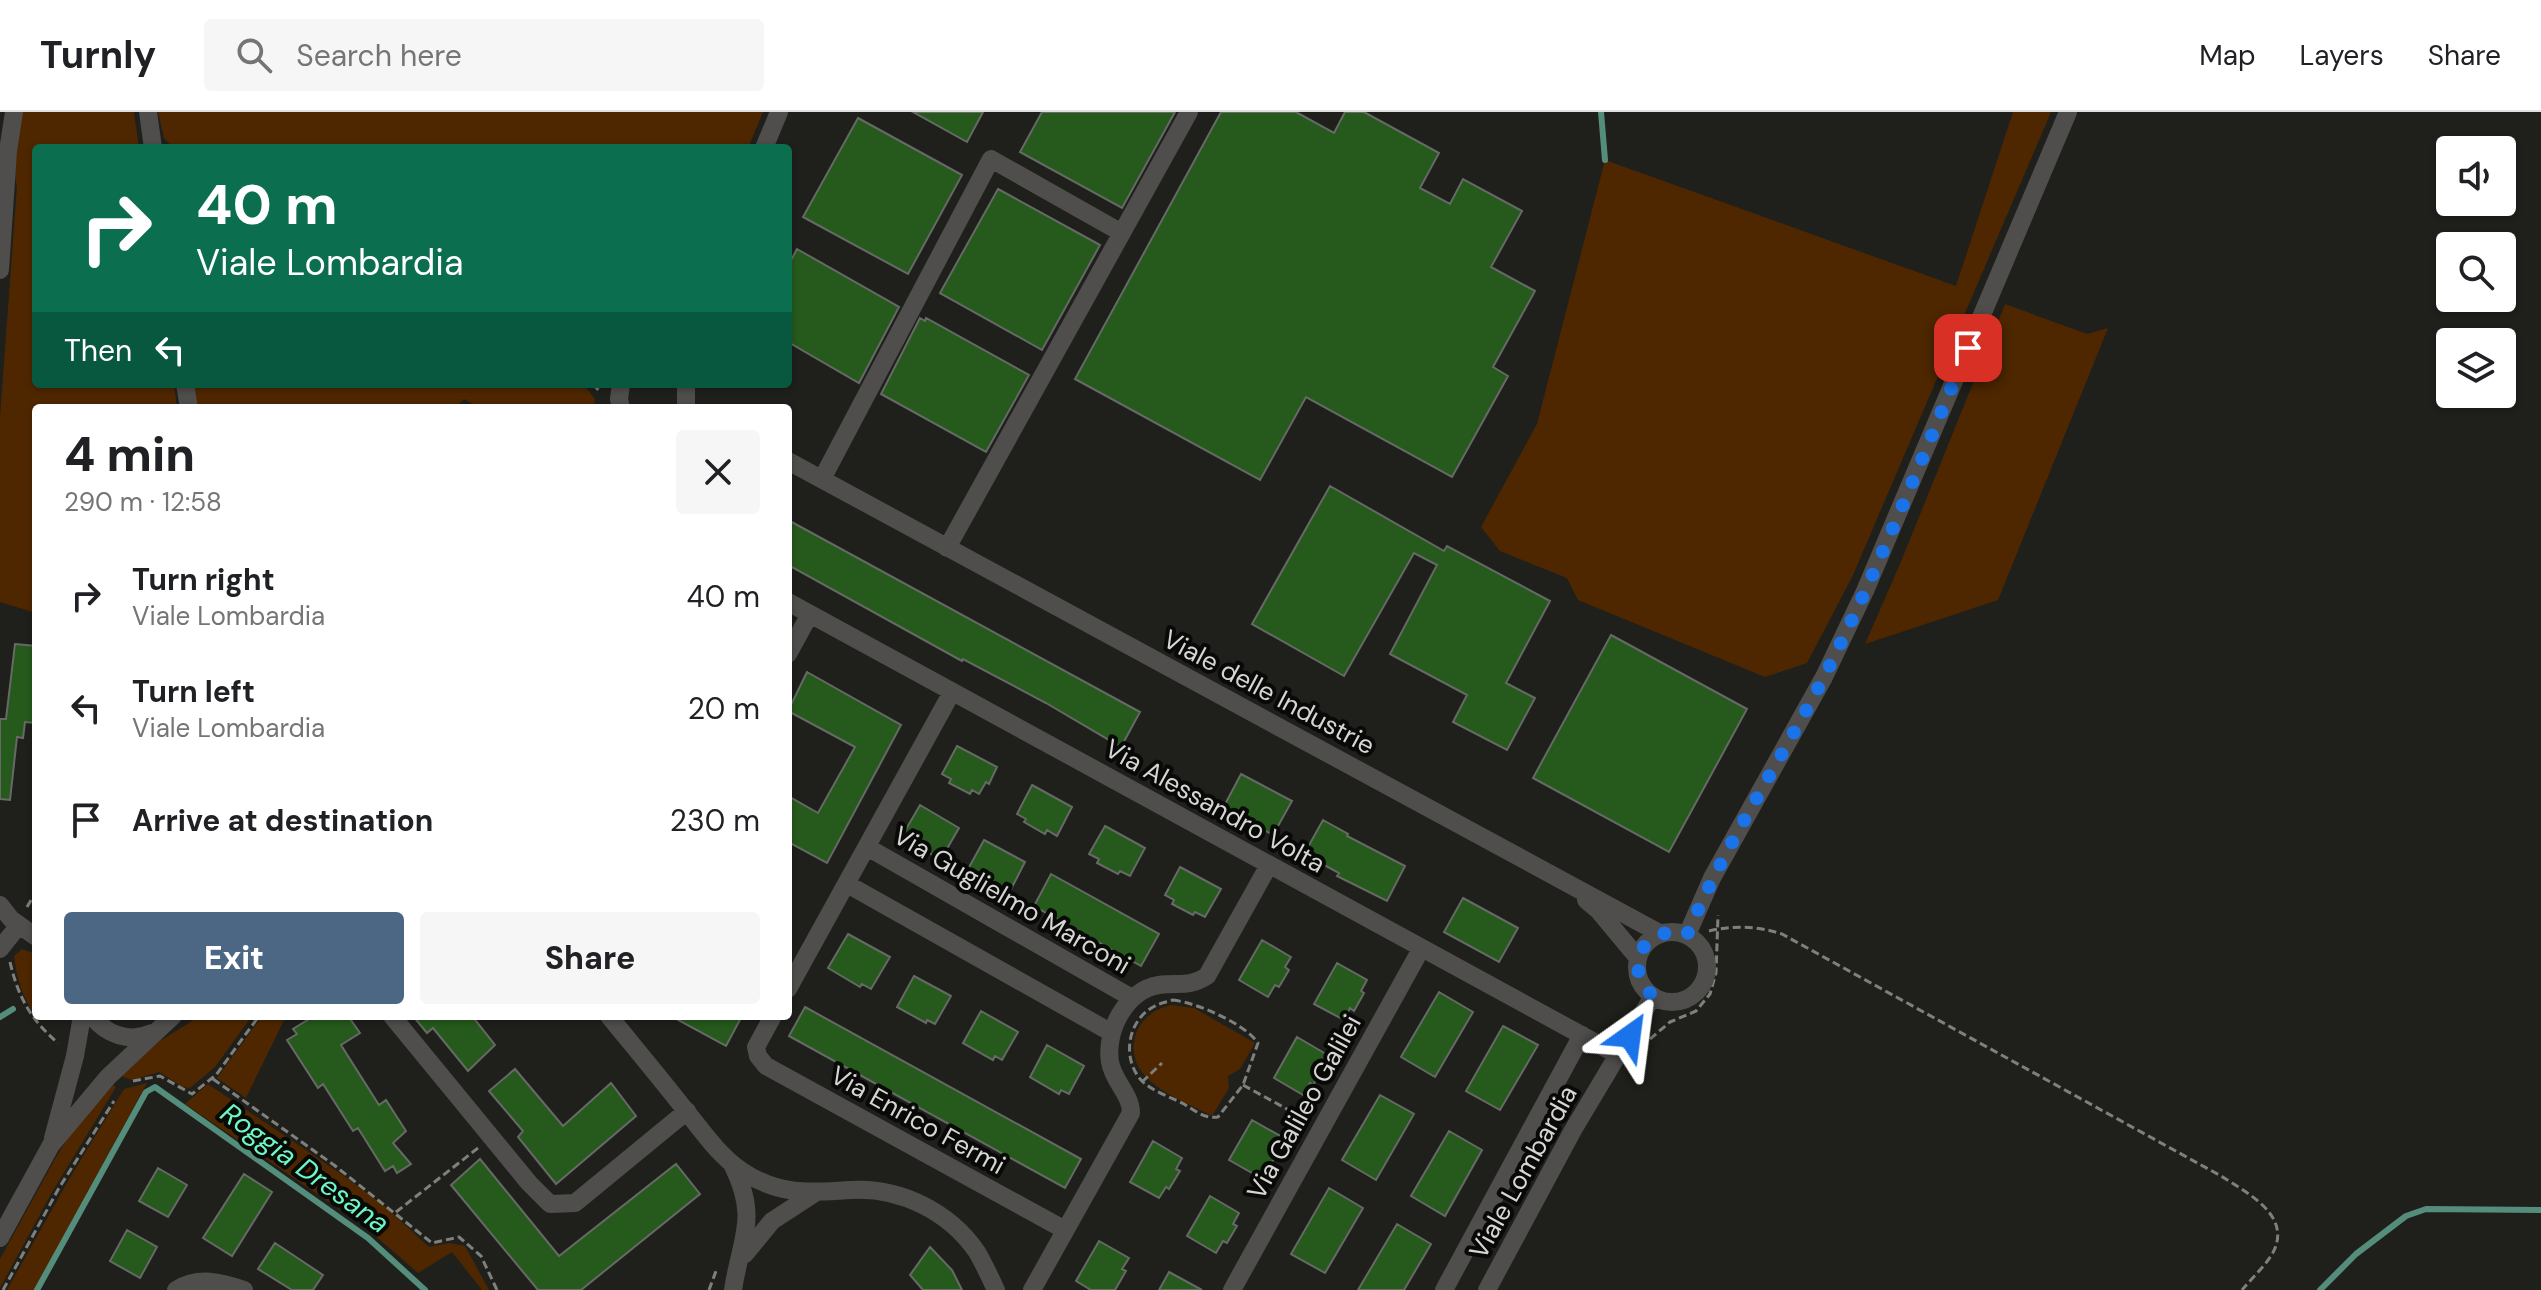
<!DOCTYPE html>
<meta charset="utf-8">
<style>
body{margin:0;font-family:"DM Sans",sans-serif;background:#f6f6f6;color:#202124;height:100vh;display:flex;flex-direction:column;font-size:30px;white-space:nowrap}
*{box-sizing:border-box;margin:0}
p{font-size:26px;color:#757577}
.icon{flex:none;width:44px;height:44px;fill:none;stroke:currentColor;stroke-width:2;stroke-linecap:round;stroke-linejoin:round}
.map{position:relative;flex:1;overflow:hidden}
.sheet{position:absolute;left:32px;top:292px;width:760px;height:616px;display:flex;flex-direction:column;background:#fff;border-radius:8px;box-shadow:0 2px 6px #0004}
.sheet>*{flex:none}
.top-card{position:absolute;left:32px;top:32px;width:760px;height:244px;border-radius:8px;box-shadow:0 2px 6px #0004;background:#0b6e4f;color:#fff;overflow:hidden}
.tools{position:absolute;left:2436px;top:24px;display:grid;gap:16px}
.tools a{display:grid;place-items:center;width:80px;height:80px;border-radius:8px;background:#fff;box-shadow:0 2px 6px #0004;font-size:40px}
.pin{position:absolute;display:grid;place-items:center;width:68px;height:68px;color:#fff;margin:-34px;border-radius:16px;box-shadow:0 4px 12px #0006}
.me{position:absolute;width:88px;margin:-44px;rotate:31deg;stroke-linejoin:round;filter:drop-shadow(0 0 6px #0008)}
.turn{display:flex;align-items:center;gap:28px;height:168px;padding:0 32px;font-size:36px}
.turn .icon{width:104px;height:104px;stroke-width:2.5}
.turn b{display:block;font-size:56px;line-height:68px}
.then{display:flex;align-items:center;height:76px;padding:0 32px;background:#0003;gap:16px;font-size:30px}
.round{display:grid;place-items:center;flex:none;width:84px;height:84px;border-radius:8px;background:#f6f6f6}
.head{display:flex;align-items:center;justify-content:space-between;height:136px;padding:0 32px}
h1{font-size:48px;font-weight:800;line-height:60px}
.action{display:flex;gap:16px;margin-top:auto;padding:16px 32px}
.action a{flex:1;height:92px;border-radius:8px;background:#4b6784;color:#fff;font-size:32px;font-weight:800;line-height:92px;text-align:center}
.action a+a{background:#f6f6f6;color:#202124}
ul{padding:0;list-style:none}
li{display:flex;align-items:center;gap:24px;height:112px;padding:0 32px}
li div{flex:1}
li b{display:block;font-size:30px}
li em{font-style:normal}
header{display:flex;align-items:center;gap:48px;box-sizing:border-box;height:112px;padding:0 40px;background:#fff;border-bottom:2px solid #e0e0e0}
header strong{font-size:38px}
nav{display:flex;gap:44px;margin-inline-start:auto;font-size:28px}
.search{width:560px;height:72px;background:#f6f6f6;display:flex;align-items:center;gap:20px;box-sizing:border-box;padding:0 28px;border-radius:8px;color:#757577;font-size:30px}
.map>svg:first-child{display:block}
.green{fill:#4e2700}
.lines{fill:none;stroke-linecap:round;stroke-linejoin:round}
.stream{stroke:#548d7b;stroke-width:6}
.building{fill:#255a1c;stroke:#666966;stroke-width:2}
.path{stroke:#7f7f7c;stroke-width:3;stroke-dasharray:8 4;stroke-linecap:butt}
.minor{stroke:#4f4e4c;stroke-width:18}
.route{stroke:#1a73e8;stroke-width:14;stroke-dasharray:0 25.2}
.labels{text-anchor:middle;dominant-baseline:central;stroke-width:8;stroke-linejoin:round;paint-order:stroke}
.street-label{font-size:26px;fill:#d6d6d4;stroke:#090908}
.water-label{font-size:28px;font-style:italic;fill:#6cf7c7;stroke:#090908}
</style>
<header>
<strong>Turnly</strong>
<div class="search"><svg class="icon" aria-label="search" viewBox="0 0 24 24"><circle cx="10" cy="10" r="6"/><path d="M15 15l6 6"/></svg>Search here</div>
<nav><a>Map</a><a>Layers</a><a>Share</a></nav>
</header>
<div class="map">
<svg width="2541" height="1178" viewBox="0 0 2541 1178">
<rect width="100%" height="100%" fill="#1f201c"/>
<path class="green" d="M22,0H134L139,36H36V272H174L177,296H36V501L0,490V305L17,74C11,51 18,24 22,0Z
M158,0H763L748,36H173L164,26Z
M2013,0H2051L1853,463L1807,551L1765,565L1578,488L1567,466L1500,439L1481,415L1537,312L1605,48L1956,174Z
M2005,192L2087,222L2108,216L1998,488L1865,532L1900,452Z
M194,272H583L595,287L594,296H479L464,287L455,296H198Z
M22,837L36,842V904C22,885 17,867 14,844Z
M1171,893L1194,896L1255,931L1240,957L1228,964L1229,976L1212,1004C1181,987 1124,970 1135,925C1140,907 1154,897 1171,893Z
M200,904H252L215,955L190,976L183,975L159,960L132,968L121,964L160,929Z
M262,904H286L246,986L217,966Z
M147,971L34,1178H7L68,1069L124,977Z
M208,972L344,1064L384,1094L429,1135L449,1131L465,1134L489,1178H482L452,1140L418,1161L364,1114L185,992Z
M113,973L116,975L51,1082L0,1176V1147L55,1047L72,1019Z"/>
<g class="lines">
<path class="stream" d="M1601,0L1605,48
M0,905L13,897
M37,1178L146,980L155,975L368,1126L425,1178
M2320,1178L2356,1142L2406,1104L2426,1097L2541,1098"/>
</g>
<path class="building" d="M913,0H983L967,30Z
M1042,0H1175L1122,96L1020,40Z
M1221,0H1296L1334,21L1345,0H1364L1439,41L1420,76L1450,92L1463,67L1522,99L1491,155L1535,179L1493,255L1508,264L1452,365L1306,285L1260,368L1075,267Z
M858,6L962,63L908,162L803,105Z
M998,77L1100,133L1042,238L940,181Z
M797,137L899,195L859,271L788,230V154Z
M920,206L925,209L926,206L1029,263L986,340L881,282Z
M1330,374L1444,439L1447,434L1550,489L1506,571L1535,586L1507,638L1453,610L1467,583L1390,542L1437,453L1414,441L1344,564L1252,512Z
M788,408L1140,600L1121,635L1046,591L963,547L962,549L788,453Z
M1611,523L1747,597L1669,740L1533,666Z
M15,532L36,534V611L25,610L23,626L17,625L10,688L0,687V607H6Z
M807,560L901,613L827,751L788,730V684L818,701L855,635L788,599Z
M957,634L997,655L989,672L986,670L979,682L972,678L970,682L949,671L951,667L942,662Z
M1241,662L1292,689L1273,723L1223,696Z
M1032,673L1072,695L1057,724L1047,718L1045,722L1024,710L1026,707L1017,702Z
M920,693L959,716L941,747L912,733L913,730L902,724Z
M1323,708L1348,722L1347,724L1405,754L1387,789L1337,764L1339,761L1304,742Z
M1105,714L1145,736L1130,764L1120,759L1118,762L1097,751L1099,747L1089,742Z
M984,728L1025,750L1008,783L978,769L979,766L967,759Z
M1180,755L1221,777L1205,805L1195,800L1193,803L1172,792L1174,788L1165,783Z
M1051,762L1159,822L1141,854L1034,794Z
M1463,786L1518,816L1499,850L1444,820Z
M848,822L890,845L871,877L862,872L860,875L828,856Z
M1262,828L1291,845L1285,855L1289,858L1279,875L1275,873L1268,885L1239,868Z
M1337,851L1367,868L1361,879L1364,881L1354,899L1350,896L1344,908L1314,892Z
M914,864L951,884L935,912L927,908L926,911L897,895Z
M1439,880L1473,900L1435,965L1401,945Z
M805,895L1081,1047L1065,1076L789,924Z
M981,899L1018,920L1002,948L995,944L993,948L963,931Z
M314,904H348L360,921L341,933L379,993L386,988L406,1019L393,1031L411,1052L397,1061L393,1054L385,1059L358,1016L353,1019L323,972L318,976L287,928L297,922L293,917Z
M413,904H472L495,933L468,959L433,916L427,921Z
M671,904H742L726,934Z
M1503,914L1538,933L1500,998L1466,979Z
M1297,925L1326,942L1320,953L1324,955L1313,973L1310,971L1303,983L1274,966Z
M1047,933L1084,954L1069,982L1061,978L1059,982L1030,965Z
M515,957L563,1014L611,971L636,1004L556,1072L518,1025L523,1019L489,979Z
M1380,983L1414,1002L1376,1068L1342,1048Z
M1252,1008L1282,1025L1276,1036L1279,1038L1269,1055L1265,1054L1259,1065L1229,1048Z
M1449,1019L1482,1038L1445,1104L1411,1084Z
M1153,1029L1182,1046L1176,1057L1180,1059L1169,1077L1166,1075L1159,1086L1130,1070Z
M480,1047L559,1144L676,1052L700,1082L581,1178H538L451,1073Z
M158,1056L187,1073L168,1105L139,1089Z
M244,1062L272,1080L232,1144L203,1126Z
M1329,1076L1363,1096L1325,1161L1291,1142Z
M1210,1084L1239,1101L1233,1112L1237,1114L1227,1131L1223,1129L1216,1141L1187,1124Z
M1397,1112L1431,1132L1404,1178H1358Z
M127,1118L157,1135L140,1166L110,1149Z
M1099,1129L1129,1146L1122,1157L1126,1159L1115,1178H1091L1076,1169Z
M275,1131L323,1163L313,1178H292L258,1157Z
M930,1135L952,1158L962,1178H923L910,1163Z
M1169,1160L1202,1178H1159Z"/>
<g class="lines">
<path class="path" d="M593,272L601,281
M27,795L36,780
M1709,819C1734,813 1758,814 1782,822L2221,1064C2249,1082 2295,1105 2271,1144C2263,1156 2251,1167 2242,1178
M10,850C18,885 31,908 58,931
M1173,888C1197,891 1244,911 1258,931L1243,973L1218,1005C1205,1007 1195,999 1184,992C1171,985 1151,979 1141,968C1121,945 1128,907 1155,894C1160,891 1167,890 1173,888Z
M1650,927L1670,910L1696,899L1710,882L1716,861L1718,803
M213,967L334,1053L432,1131L459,1125L481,1144L497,1178
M133,969L160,964L192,982L216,963L259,904
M1142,970L1162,951
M1243,973L1307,1008
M396,1100L478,1036
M3,1178L59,1076L114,989
M709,1178L716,1159"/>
<path class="minor" d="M148,0L153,36
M764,36L779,0
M0,158L8,39L14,0
M185,272L189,296
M621,296L619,287L621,272
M686,296V272
M788,349L1661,822
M822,367L991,47L1122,121
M947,436L1189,0
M788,490L1618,943
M788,542L810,502
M867,735L1132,886
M847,772L1112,921
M1586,788L1598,798L1638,846
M0,793L11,807L36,825
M1637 855a35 35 0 1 1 70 0a35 35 0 1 1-70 0Z
M1687,823L1712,766L1824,565L1865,479L2068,0
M0,837L19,813
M788,877L952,580
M92,904C106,923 130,931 152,921
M392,904L529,1071L550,1092L575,1091L687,999
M609,904C635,936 661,967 686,999C705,1022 723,1050 750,1064C786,1084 811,1080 851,1078C899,1075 949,1099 977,1140C984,1152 990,1165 996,1178
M773,904L756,935L758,944L766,954L1065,1118
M53,1026L75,944L82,904
M0,1126L51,1033L108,965L173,904
M745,1142L772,1109L815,1081
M176,1178C198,1164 221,1170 244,1178
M733,1178C741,1125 759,1107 733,1054
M1032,1178L1131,1001C1131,982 1113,969 1110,950C1105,919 1126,878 1159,873C1179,870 1188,876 1207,864L1269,753
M1232,1178L1421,837
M1444,1178L1582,923
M1487,1178L1573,1018L1653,884"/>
</g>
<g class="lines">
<path class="route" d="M1630,924L1653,884C1621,856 1644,810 1687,823C1725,733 1779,652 1824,565C1878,459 1922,346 1968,236"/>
</g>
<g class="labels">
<g class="street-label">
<text transform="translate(1269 580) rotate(28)">Viale delle Industrie</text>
<text transform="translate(1215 694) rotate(29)">Via Alessandro Volta</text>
<text transform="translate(1012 788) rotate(30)">Via Guglielmo Marconi</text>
<text transform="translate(1304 995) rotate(-61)">Via Galileo Galilei</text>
<text transform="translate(918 1008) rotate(29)">Via Enrico Fermi</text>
<text transform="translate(1523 1060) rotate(-61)">Viale Lombardia</text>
</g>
<g class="water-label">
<text transform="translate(305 1056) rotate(36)">Roggia Dresana</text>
</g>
</g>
</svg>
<div class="tools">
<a><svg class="icon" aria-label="sound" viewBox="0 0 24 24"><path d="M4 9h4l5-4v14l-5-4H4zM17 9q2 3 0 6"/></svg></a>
<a><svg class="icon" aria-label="search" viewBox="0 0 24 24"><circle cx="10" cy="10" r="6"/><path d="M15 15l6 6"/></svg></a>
<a><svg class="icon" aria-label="layers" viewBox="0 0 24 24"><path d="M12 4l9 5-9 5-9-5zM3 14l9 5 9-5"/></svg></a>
</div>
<div class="pin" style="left:1968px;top:236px;background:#d93025"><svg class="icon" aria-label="arrive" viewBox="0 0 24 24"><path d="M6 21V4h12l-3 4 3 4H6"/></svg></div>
<svg class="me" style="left:1630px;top:924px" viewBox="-20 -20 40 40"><path d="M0-17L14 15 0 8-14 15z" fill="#1a73e8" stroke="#fff" stroke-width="4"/></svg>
<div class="top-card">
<div class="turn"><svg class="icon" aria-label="right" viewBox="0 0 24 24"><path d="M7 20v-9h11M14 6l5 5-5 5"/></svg><div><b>40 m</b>Viale Lombardia</div></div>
<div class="then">Then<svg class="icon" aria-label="left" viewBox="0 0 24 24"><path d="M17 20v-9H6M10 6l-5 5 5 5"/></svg></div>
</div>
<section class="sheet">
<div class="head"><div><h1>4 min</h1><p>290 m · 12:58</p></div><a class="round"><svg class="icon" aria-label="close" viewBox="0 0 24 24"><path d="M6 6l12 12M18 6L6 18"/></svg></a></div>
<ul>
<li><svg class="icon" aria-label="right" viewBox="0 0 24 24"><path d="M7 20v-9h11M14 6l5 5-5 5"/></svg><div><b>Turn right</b><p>Viale Lombardia</p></div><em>40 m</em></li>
<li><svg class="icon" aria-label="left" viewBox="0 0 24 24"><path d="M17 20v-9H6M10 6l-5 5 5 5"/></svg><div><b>Turn left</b><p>Viale Lombardia</p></div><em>20 m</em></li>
<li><svg class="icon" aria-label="arrive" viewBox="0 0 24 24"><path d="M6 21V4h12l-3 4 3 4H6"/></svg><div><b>Arrive at destination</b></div><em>230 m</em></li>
</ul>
<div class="action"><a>Exit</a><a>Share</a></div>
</section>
</div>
